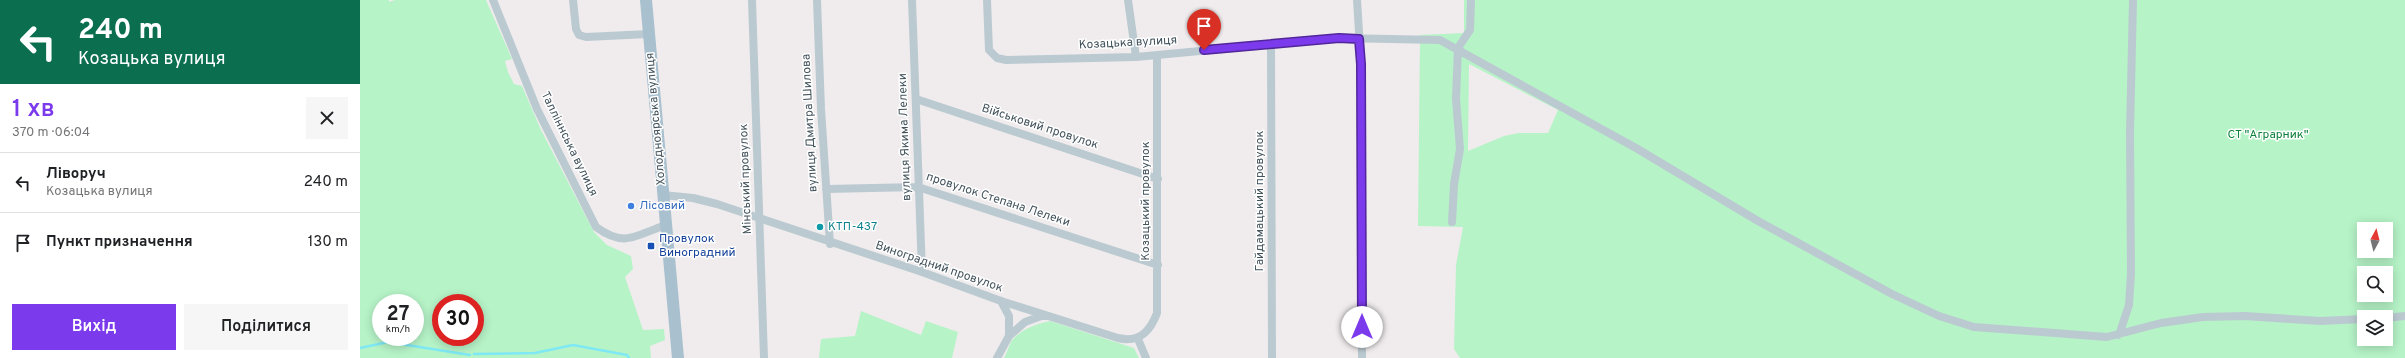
<!DOCTYPE html>
<html lang="uk">
<meta charset="utf-8">
<style>
body{margin:0;font-family:Overpass,sans-serif;background:#f6f6f6;color:#202124;height:100vh;display:flex;flex-direction:column;font-size:15px;white-space:nowrap}
*{box-sizing:border-box;margin:0}
p{font-size:13px;color:#757577}
.icon{flex:none;width:22px;height:22px;fill:none;stroke:currentColor;stroke-width:2;stroke-linecap:round;stroke-linejoin:round}
.map{position:relative;flex:1;overflow:hidden}
.details{display:flex;flex-direction:column;background:#fff;width:360px}
.details>*{flex:none}
.guide{background:#0b6e4f;color:#fff;overflow:hidden}
.needle{width:26px;rotate:7deg}
.controls{position:absolute;left:1997px;top:222px;display:grid;gap:8px}
.controls a{display:grid;place-items:center;width:36px;height:36px;border-radius:0px;background:#fff;box-shadow:0 2px 10px #0003;font-size:20px}
.speed{position:absolute;left:12px;top:294px;display:flex;gap:8px;font-size:20px;font-weight:700;text-align:center}
.speed>*{display:grid;place-content:center;width:52px;height:52px;border-radius:50%;background:#fff;box-shadow:0 2px 10px #0003;line-height:1}
.speed small{font-size:10px;font-weight:400}
.speed .limit{border:6px solid #d22;background:#fff;color:#111}
.pin{position:absolute;display:grid;place-items:center;width:34px;height:34px;color:#fff;margin:-41px -17px;border-radius:50% 50% 50% 0;rotate:-45deg;box-shadow:0 0 4px #0007}
.pin .icon{rotate:45deg}
.me{position:absolute;width:44px;margin:-22px;rotate:0deg;stroke-linejoin:round;filter:drop-shadow(0 0 3px #0008)}
.turn{display:flex;align-items:center;gap:14px;height:84px;padding:0 12px;font-size:18px}
.turn .icon{width:52px;height:52px;stroke-width:2.5}
.turn b{display:block;font-size:28px;line-height:34px}
.round{display:grid;place-items:center;flex:none;width:42px;height:42px;border-radius:0px;background:#f6f6f6}
.headline{display:flex;align-items:center;justify-content:space-between;height:68px;padding:0 12px}
h1{font-size:24px;font-weight:600;line-height:30px;color:#7c3aed}
.button{display:flex;gap:8px;margin-top:auto;padding:8px 12px}
.button a{flex:1;height:46px;border-radius:0px;background:#7c3aed;color:#fff;font-size:16px;font-weight:600;line-height:46px;text-align:center}
.button a+a{background:#f6f6f6;color:#202124}
ul{padding:0;list-style:none}
li{display:flex;align-items:center;gap:12px;height:60px;padding:0 12px;border-top:1px solid #e0e0e0}
li div{flex:1}
li b{display:block;font-size:15px}
li em{font-style:normal}
main{display:flex;flex:1;min-height:0}
.map>svg:first-child{display:block}
.green{fill:#b6f3c7;fill-rule:evenodd}
.lines{fill:none;stroke-linecap:round;stroke-linejoin:round}
.stream{stroke:#7ee8f4;stroke-width:2.5}
.street{stroke:#bbcad1;stroke-width:8}
.primary{stroke:#a9c0cf;stroke-width:12}
.route-casing{stroke:#51269a;stroke-width:10}
.route{stroke:#7c3aed;stroke-width:7}
.shop-dot{fill:#3f7fe0;stroke:#fff;stroke-width:1.5}
.culture-dot{fill:#0f9aa8;stroke:#fff;stroke-width:1.5}
.transit-dot{fill:#1a4fb4;stroke:#fff;stroke-width:1.5}
.labels{text-anchor:middle;dominant-baseline:central;stroke-width:3;stroke-linejoin:round;paint-order:stroke}
.street-label{font-size:12px;fill:#43535c;stroke:#fff}
.park-label{font-size:12px;fill:#0e833c;stroke:#fff}
.shop-label{font-size:12px;fill:#366cbe;stroke:#fff;text-anchor:start}
.culture-label{font-size:12px;fill:#0d838f;stroke:#fff;text-anchor:start}
.transit-label{font-size:12px;fill:#164399;stroke:#fff;text-anchor:start}
</style>
<main>
<section class="details">
<div class="guide">
<div class="turn"><svg class="icon" aria-label="left" viewBox="0 0 24 24"><path d="M17 20v-9H6M10 6l-5 5 5 5"/></svg><div><b>240 m</b>Козацька вулиця</div></div>
</div>
<div class="headline"><div><h1>1 хв</h1><p>370 m · 06:04</p></div><a class="round"><svg class="icon" aria-label="close" viewBox="0 0 24 24"><path d="M6 6l12 12M18 6L6 18"/></svg></a></div>
<ul>
<li><svg class="icon" aria-label="left" viewBox="0 0 24 24"><path d="M17 20v-9H6M10 6l-5 5 5 5"/></svg><div><b>Ліворуч</b><p>Козацька вулиця</p></div><em>240 m</em></li>
<li><svg class="icon" aria-label="arrive" viewBox="0 0 24 24"><path d="M6 21V4h12l-3 4 3 4H6"/></svg><div><b>Пункт призначення</b></div><em>130 m</em></li>
</ul>
<div class="button"><a>Вихід</a><a>Поділитися</a></div>
</section>
<div class="map">
<svg width="2045" height="358" viewBox="0 0 2045 358">
<rect width="100%" height="100%" fill="#f0eced"/>
<path class="green" d="M0,0H29V2L35,0H126L152,59L145,61L148,72L154,84L162,86L181,130L234,232L247,245L271,256L273,269L265,277L283,330L304,329L305,340L290,346L291,358H0ZM21,303H55V337H21ZM81,303H115V337H81Z
M1104,0H2045V358H1100L1094,349L1096,265L1103,227L1058,226L1060,35L1104,33ZM1109,64L1198,110L1188,133H1159L1144,136L1108,151ZM2004,229H2026V251H2004ZM2004,273H2026V295H2004ZM2004,317H2026V339H2004Z
M501,311L561,335L566,321L598,332L592,358H459L461,339L495,336Z
M690,321L774,348L779,358H644C647,353 649,345 652,340C662,329 676,324 690,321Z"/>
<g class="lines">
<path class="stream" d="M0,348L28,342L110,355
M114,354L175,353L213,345L267,355L269,358"/>
<path class="street" d="M133,0L177,109L236,227C266,249 277,234 306,225
M213,0L216,29L219,35L226,37L289,34
M392,0L404,358
M457,0L461,109L470,244
M552,0L562,272
M627,0L629,50L637,58L646,60L776,57L979,38L1080,40L1276,148L1398,221L1532,294L1579,316L1614,327L1747,337L1801,323L1843,317L1885,316L1960,321L2004,319
M768,0L776,57
M997,0L1001,64L1002,358
M911,44L912,358
M556,99L798,179
M466,189L558,187L798,265
M303,195L333,198L357,204L562,272L641,301L758,338C779,343 790,332 797,313V56
M1092,222L1094,184L1100,149L1096,99L1098,48L1110,30L1111,0
M2026,318L2045,316
M1759,335L1769,305L1771,273L1770,133L1773,0
M649,336L665,322L684,315
M778,339L786,358
M637,358L649,336V316L641,301"/>
<path class="primary" d="M286,0L318,358"/>
</g>
<g class="lines">
<defs>
<path id="route" d="M844,50L979,38L999,39L1001,64L1002,327"/>
</defs>
<use href="#route" class="route-casing"/>
<use href="#route" class="route"/>
</g>
<circle class="shop-dot" cx="271" cy="206" r="4"/>
<circle class="culture-dot" cx="460" cy="227" r="4"/>
<rect class="transit-dot" x="287" y="242" width="8" height="8" rx="2"/>
<g class="labels">
<g class="street-label">
<text transform="translate(768 43) rotate(-3)">Козацька вулиця</text>
<text transform="translate(296 119) rotate(-95)">Холодноярська вулиця</text>
<text transform="translate(450 123) rotate(-93)">вулиця Дмитра Шилова</text>
<text transform="translate(680 127) rotate(18)">Військовий провулок</text>
<text transform="translate(545 137) rotate(-92)">вулиця Якима Лелеки</text>
<text transform="translate(209 144) rotate(64)">Талліннська вулиця</text>
<text transform="translate(386 179) rotate(-92)">Мінський провулок</text>
<text transform="translate(638 200) rotate(18)">провулок Степана Лелеки</text>
<text transform="translate(786 201) rotate(-90)">Козацький провулок</text>
<text transform="translate(900 201) rotate(-90)">Гайдамацький провулок</text>
<text transform="translate(579 267) rotate(19)">Виноградний провулок</text>
</g>
<g class="park-label">
<text x="1908" y="135">СТ "Аграрник"</text>
</g>
<g class="shop-label">
<text x="279" y="206">Лісовий</text>
</g>
<g class="culture-label">
<text x="468" y="227">КТП-437</text>
</g>
<g class="transit-label">
<text x="299" y="239">Провулок<tspan x="299" dy="14">Виноградний</tspan></text>
</g>
</g>
</svg>
<div class="controls">
<a><svg class="needle" viewBox="-14 -14 28 28"><path d="M0-13l5 13h-10z" fill="#e53935"/><path d="M0 13l5-13h-10z" fill="#757577"/></svg></a>
<a><svg class="icon" aria-label="search" viewBox="0 0 24 24"><circle cx="10" cy="10" r="6"/><path d="M15 15l6 6"/></svg></a>
<a><svg class="icon" aria-label="layers" viewBox="0 0 24 24"><path d="M12 4l9 5-9 5-9-5zM3 14l9 5 9-5"/></svg></a>
</div>
<div class="speed"><div>27<small>km/h</small></div><div class="limit">30</div></div>
<div class="pin" style="left:844px;top:50px;background:#d93025"><svg class="icon" aria-label="arrive" viewBox="0 0 24 24"><path d="M6 21V4h12l-3 4 3 4H6"/></svg></div>
<svg class="me" style="left:1002px;top:327px" viewBox="-20 -20 40 40"><circle r="19" fill="#fff"/><path d="M0-13L10 11 0 6-10 11z" fill="#7c3aed"/></svg>
</div>
</main>
